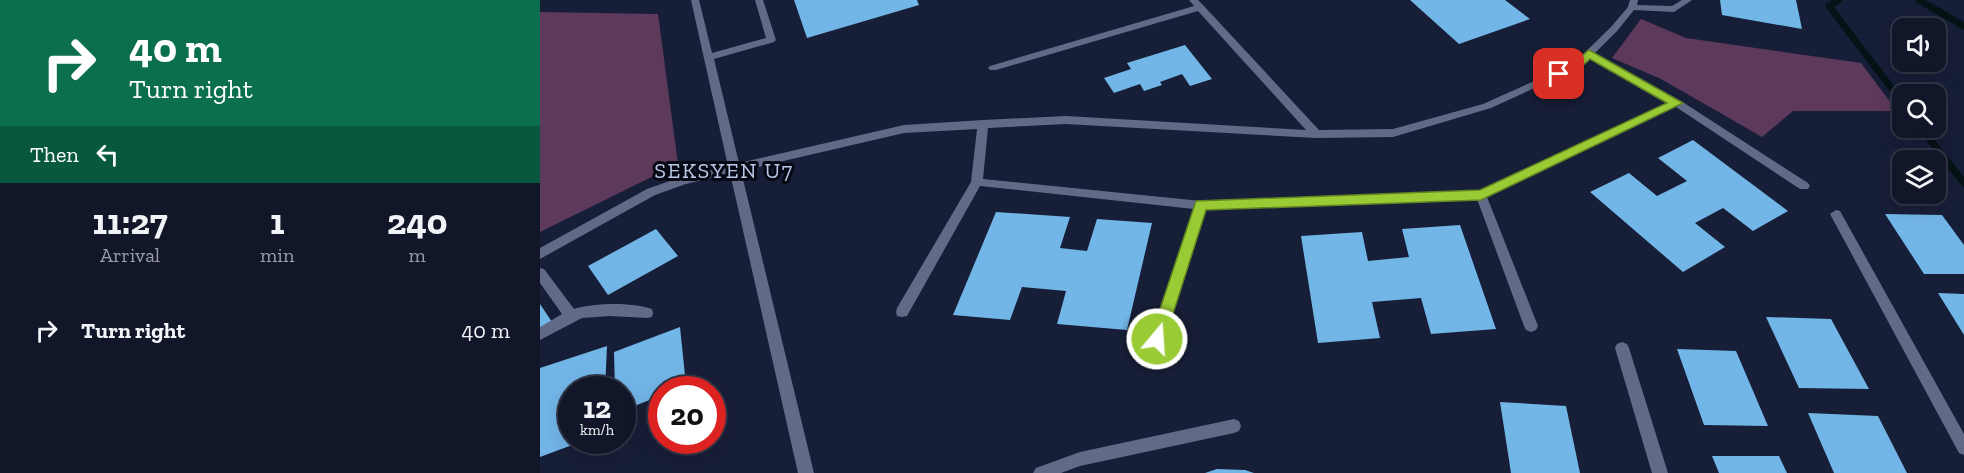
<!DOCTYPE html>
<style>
body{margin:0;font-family:"Zilla Slab",serif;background:#1e2335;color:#f1f3f6;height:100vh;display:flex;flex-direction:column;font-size:22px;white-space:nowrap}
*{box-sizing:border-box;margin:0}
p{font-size:20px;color:#9c9fa8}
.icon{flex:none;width:33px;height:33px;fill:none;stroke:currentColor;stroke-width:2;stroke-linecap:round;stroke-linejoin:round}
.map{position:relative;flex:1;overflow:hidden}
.details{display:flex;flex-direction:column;background:#111629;width:540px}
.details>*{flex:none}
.hud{background:#0b6e4f;color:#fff;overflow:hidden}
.fabs{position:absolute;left:1352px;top:18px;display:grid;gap:12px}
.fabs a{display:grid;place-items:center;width:54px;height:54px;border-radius:12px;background:#111629;box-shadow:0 6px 24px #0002,0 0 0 2px #303546;font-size:30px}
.speed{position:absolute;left:18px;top:376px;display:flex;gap:12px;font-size:30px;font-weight:700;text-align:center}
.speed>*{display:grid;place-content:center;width:78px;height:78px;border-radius:50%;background:#111629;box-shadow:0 6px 24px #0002,0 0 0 2px #303546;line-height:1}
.speed small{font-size:15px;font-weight:400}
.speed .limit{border:9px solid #d22;background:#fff;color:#111}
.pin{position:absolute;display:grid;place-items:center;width:51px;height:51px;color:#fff;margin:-26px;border-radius:12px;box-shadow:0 3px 9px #0006}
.me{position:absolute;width:66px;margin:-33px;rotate:18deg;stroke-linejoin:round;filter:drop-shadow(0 0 4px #0008)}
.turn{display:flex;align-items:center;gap:21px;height:126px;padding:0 30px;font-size:27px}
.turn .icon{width:78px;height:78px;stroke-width:2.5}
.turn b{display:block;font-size:42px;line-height:51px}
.then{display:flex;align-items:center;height:57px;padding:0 30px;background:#0003;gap:12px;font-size:22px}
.eta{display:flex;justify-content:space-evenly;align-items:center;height:102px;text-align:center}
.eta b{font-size:36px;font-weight:800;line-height:42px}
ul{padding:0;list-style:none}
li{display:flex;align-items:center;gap:18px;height:90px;padding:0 30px}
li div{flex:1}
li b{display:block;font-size:22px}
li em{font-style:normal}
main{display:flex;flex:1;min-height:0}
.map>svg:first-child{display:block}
.green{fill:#5d395c}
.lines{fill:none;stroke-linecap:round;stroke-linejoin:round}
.stream{stroke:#061316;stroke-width:7}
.building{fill:#72b6e8}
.service{fill:#616b88;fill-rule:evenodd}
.route{fill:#99cb35;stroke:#638422;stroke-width:1.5}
.labels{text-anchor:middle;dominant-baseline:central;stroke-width:6;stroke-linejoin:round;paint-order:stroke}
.quarter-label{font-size:22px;letter-spacing:1.5px;fill:#bbc7e8;stroke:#060914}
</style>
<main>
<section class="details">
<div class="hud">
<div class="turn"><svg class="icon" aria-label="right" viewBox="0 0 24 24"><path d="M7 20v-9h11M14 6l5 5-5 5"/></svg><div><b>40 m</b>Turn right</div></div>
<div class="then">Then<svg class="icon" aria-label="left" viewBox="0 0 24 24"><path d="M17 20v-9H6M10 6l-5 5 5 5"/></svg></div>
</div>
<div class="eta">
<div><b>11:27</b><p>Arrival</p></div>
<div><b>1</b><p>min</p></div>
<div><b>240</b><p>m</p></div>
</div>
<ul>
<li><svg class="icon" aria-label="right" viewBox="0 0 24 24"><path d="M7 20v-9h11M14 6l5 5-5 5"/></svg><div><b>Turn right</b></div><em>40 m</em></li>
</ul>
</section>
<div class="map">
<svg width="1424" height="473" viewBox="0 0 1424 473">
<rect width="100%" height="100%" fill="#171e37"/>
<path class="green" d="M0,12L118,14L138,164L0,232Z
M1101,19L1146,38L1321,63L1357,111H1253L1222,137L1121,79L1072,58Z"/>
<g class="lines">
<path class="stream" d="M1299,0L1289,6L1362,102
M1379,0L1424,26
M1381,128L1424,183"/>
</g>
<path class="building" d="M254,0H377L379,5L267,38Z
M870,0H965L990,19L919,44Z
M1180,0H1256L1262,29L1182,15Z
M645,45L672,79L650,86L642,74L620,82L622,85L604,91L600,84L574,93L564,78L591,69L587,63Z
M1153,140L1248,211L1213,231L1183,208L1155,223L1185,247L1143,272L1050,192L1089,173L1117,196L1147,181L1118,158Z
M456,212L530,217L520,248L547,251L557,219L612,223L587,330L517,324L526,291L482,287L470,320L413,315Z
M1345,214L1402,215L1424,245V274H1384Z
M920,225L956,329L891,334L881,298L832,302L840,338L778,343L761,236L822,232L828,261L869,257L862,229Z
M116,229L138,256L68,295L48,266Z
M1398,293L1424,294V335Z
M0,304L12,322L0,329Z
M1226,317L1291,319L1329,389L1259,388Z
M140,327L146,385L135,390H122V395L82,411V390H75L74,352Z
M67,346L65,390H32V441H43L0,457V368Z
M1137,349L1196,351L1228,426L1164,425Z
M960,402L1026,406L1040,473H971Z
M1268,413L1338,416L1367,473H1294Z
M1172,456H1239L1247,473H1179Z
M677,469L705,470L714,473H665Z"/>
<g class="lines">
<path class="service" d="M151,0H159L172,53L226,38L215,0H223L236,40L234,42L174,59L199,163L364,125L443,120L526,116L766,130L658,11L456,70H450L448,68L450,66L654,6L649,0H658L663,5L779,130L853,129L943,104L1034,63L1071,27L1088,7L1090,0H1098L1097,5L1132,6L1142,0H1152L1134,12L1094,10L1077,31L1055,53L1141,101L1268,183L1270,186L1268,189H1260L1136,107L947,197L998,326L996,330L991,332L986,330L984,326L937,199L665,209L624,339L622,343L617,345L612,343L610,339L654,209L440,186L367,316L362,317L357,316L356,312L357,308L431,182L437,129L364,133L201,171L274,473H258L190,173L146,184L115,195L0,259V248L107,189L144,176L188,166ZM1049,58L1129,103L939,191L661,201L443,179L448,128L526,124L776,138L853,137L951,108L1040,67Z
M1296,210L1300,211L1424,434V455L1419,453L1290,214Z
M0,268L4,269L34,309C55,303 90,302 112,309L113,313L112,317L107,318L70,316L42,318L0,340V327L22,314L0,283Z
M1082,342L1087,344L1089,348L1128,473H1112L1075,348L1077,344Z
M694,419L699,421L701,426L699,431L694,433L540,466L521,473H493L496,468L540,452Z"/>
</g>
<path class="route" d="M1049,50L1143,103L941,200L666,210L625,339L623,344L617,346L612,344L610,339L656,201L940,190L1127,103L1050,59C1041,68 1028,78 1015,76V71L1033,63Z"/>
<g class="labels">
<g class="quarter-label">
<text x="184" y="170">SEKSYEN U7</text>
</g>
</g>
</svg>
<div class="fabs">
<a><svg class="icon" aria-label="sound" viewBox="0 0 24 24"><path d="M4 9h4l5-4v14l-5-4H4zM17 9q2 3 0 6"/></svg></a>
<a><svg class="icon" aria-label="search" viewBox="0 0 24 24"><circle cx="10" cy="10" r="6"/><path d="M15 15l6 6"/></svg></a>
<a><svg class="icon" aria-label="layers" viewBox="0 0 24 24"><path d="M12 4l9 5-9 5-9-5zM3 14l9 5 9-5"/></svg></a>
</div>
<div class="speed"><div>12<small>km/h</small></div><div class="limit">20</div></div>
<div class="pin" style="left:1019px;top:74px;background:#d93025"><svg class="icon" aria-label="arrive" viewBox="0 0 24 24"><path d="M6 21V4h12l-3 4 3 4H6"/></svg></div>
<svg class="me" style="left:617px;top:339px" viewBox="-20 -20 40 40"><circle r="17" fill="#99cb35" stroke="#fff" stroke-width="3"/><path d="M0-11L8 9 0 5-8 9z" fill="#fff"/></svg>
</div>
</main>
